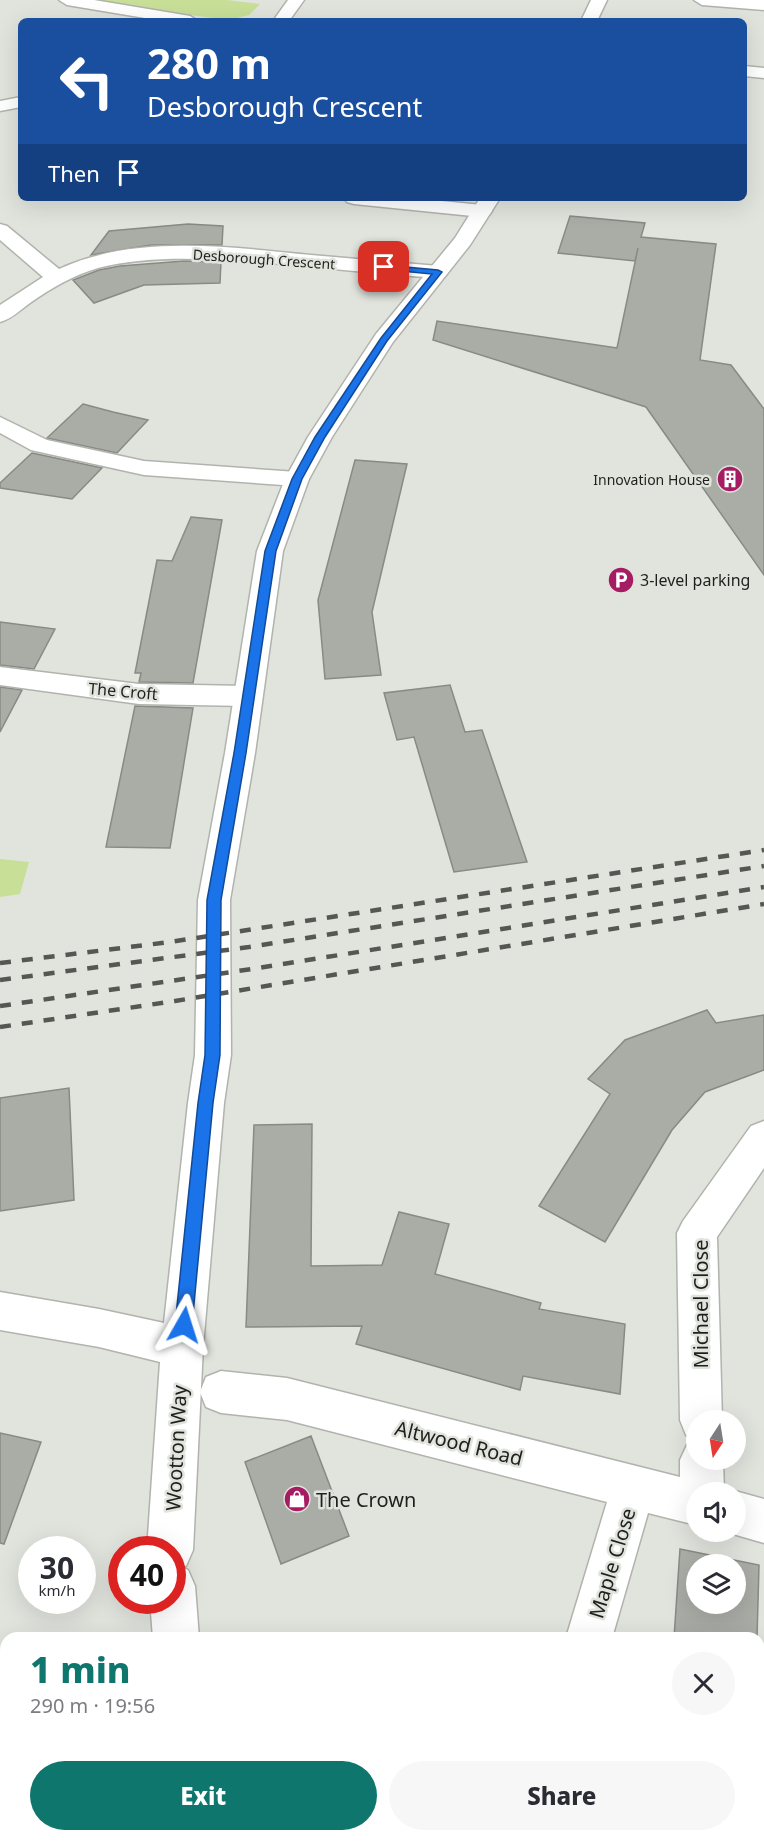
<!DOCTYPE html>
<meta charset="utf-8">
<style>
body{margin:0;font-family:"Noto Sans",sans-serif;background:#f7f7f7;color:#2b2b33;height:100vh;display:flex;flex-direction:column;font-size:22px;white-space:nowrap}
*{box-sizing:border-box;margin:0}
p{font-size:20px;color:#7c7c81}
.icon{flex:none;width:33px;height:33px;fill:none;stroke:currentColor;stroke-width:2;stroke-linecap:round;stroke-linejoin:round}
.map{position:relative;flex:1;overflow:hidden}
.drawer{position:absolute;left:0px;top:1632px;width:765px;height:210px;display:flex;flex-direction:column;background:#fff;border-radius:18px 18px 0 0;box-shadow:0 6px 24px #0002}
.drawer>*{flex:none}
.guide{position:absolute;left:18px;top:18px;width:729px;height:183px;border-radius:9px;box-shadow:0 6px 24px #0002;background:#1a4fa0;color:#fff;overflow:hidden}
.needle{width:39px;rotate:192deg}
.tools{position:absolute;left:686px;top:1410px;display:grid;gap:12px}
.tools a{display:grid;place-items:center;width:60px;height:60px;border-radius:50%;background:#fff;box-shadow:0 6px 24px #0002;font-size:30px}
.speed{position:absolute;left:18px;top:1536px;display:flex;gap:12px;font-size:30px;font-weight:700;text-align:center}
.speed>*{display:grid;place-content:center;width:78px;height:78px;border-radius:50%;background:#fff;box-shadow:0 6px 24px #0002;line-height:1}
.speed small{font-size:15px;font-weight:400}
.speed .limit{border:9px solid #d22;background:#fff;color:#111}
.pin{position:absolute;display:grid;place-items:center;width:51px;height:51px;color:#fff;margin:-26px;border-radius:12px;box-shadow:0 3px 9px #0006}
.me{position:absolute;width:66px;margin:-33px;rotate:6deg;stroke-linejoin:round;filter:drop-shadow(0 0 4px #0008)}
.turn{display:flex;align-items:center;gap:21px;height:126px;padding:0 30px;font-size:27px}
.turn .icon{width:78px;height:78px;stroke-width:2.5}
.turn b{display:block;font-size:42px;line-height:51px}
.then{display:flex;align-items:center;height:57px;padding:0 30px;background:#0003;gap:12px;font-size:22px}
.round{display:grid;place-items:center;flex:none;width:63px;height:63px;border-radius:32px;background:#f7f7f7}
.overview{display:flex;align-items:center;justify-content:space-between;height:102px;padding:0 30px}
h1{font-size:36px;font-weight:800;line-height:45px;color:#0f766e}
.primary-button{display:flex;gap:12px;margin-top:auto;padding:12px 30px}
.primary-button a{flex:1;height:69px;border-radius:36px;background:#0f766e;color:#fff;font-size:24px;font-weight:800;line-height:69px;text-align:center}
.primary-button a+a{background:#f7f7f7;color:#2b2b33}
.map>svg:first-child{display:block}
.green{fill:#c7df97}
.building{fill:#aaaca6;stroke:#888a84;stroke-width:1.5;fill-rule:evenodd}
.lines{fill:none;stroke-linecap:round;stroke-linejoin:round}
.street-casing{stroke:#b1b3ad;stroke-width:3}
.secondary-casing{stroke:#b1b3ad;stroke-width:3}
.street{fill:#fff;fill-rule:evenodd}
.secondary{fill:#fff;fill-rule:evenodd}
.rail{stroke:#555753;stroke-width:4.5;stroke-dasharray:11 11;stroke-linecap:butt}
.route{fill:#1a73e8;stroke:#114b97;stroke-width:1.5}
.labels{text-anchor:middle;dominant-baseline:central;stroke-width:5;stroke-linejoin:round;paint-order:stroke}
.far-street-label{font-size:14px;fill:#1f201d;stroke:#e1e4dd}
.far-poi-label{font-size:14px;fill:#1f201d;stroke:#e1e4dd;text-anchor:end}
.poi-label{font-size:16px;fill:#1f201d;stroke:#e1e4dd;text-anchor:start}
.street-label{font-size:16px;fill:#1f201d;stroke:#e1e4dd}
.near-street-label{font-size:20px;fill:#1f201d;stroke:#e1e4dd}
.near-poi-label{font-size:20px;fill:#1f201d;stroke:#e1e4dd;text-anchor:start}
</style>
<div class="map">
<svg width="764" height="1842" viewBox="0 0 764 1842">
<rect width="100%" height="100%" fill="#e1e4dd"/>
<path class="green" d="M98,0H227L260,4L249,15L229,20L135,8Z
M0,859L29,862L20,894L0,897Z"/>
<path class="building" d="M570,216L645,223L641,237L716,244L700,360L731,365L764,409V575L646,407L433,340L437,321L617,348L638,248L635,261L558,253Z
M188,224L223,226L222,245H151L91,255L109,231Z
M184,261L221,262L220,283L144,285L94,303L73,280L99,270L120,266Z
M83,404L113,412L148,420L117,453L47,438Z
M32,453L102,468L72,499L0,488V483Z
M355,460L407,464L372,612L381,675L325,679L318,600Z
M191,517L222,520L193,683L139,682L141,673H135L157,560L172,561Z
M0,622L55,629L34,669L0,665Z
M450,685L465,732L482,730L527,862L454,872L414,737L397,740L384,693Z
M0,687L22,690L0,732Z
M135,706L193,708L170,848L106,847Z
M707,1010L716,1023L764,1015V1070L705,1092L672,1130L605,1242L539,1206L610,1094L588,1079L625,1040Z
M69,1088L74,1200L0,1211V1098Z
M312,1124L311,1266L382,1265L399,1212L449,1224L435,1274L541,1303L539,1309L625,1324L620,1394L523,1376L520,1390L356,1344L362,1326L246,1327L254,1125Z
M0,1433L41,1442L4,1544L0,1543Z
M311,1436L349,1536L281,1564L245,1462Z
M680,1549L759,1565L757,1638H674ZM696,1564H735V1604H696Z"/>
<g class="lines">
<defs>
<path id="street" d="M288,0H304L289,21H273Z
M591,0H607L597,21H581Z
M694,0H764V10L702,5Z
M744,66L764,68V78L744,76Z
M21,97V107L0,111V101Z
M344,198H411L482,205L489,207L492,211L489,215L482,217L354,204L347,202Z
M0,224L7,226L59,269C135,234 230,247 311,255C353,259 396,262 438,266L445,268L448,272L445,276L438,278C382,274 326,268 270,263C214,259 154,254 98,268C74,275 51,288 30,303C20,310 12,319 0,322V305L43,277L0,240Z
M0,417L47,440L144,461L297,472L306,474L309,479L306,484L297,486L144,475L31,450L0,433Z
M0,667L139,684L247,686L257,689L261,696L257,703L247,706L139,704L0,685Z
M764,1121V1168L717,1237L722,1420H696V1439L686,1435L680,1420L677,1233L683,1221L751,1126Z
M221,1371L287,1378L680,1477V1460L687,1445L696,1441V1460H723L724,1492H696V1525L648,1513L612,1638H566L607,1502L287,1420L221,1413L206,1407L200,1392L206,1377Z
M735,1491L764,1499V1543L726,1532H735V1492H731Z
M549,1836H599L601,1842H551Z"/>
<path id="secondary" d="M59,0H94L190,16L198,21H163L67,5Z
M480,198H500L470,245L393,342L332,437L309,479L283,551L255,753L230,900L231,1055L224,1103L203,1347L193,1550L186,1566L182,1567L188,1570L195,1586L199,1638H153L150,1600H172V1550H147L160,1362L99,1347L0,1330V1292L99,1309L164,1323L188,1103L195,1055L198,900L225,753L257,551L285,479L308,437L376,334L455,238Z
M160,1836H210V1842H160Z"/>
</defs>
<use href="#street" class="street-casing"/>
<use href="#secondary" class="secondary-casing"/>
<use href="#street" class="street"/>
<use href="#secondary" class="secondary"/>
<path class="rail" d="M0,963L170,942L764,850
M0,980L249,947L764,866
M0,1006L252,969L764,887
M0,1027L175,1001L764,904"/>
</g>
<path class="route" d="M384,265L438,270L442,272L387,341L325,437L302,479L276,551L246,753L221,900L220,1055L213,1103L192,1325L190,1331L184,1333L178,1331L175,1325L198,1103L205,1055L207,900L234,753L265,551L292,479L315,437L381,338L432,274L381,269V266Z"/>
<defs>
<symbol id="building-disc" viewBox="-11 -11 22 22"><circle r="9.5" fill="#a61c63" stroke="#e1e4dd"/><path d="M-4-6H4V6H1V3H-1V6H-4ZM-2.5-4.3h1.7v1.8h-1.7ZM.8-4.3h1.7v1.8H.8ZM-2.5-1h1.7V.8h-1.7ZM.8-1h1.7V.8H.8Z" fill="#fff"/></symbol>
<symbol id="parking-disc" viewBox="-11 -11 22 22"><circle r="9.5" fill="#a61c63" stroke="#e1e4dd"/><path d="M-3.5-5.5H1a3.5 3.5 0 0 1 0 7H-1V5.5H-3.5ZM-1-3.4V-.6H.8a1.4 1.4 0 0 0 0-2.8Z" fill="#fff"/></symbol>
<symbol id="shop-disc" viewBox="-11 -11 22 22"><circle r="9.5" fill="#a61c63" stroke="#e1e4dd"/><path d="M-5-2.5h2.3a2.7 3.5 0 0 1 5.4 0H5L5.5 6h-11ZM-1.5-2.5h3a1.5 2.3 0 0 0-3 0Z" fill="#fff"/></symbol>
</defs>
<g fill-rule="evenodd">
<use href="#building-disc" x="715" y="464" width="30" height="30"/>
<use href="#parking-disc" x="606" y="565" width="30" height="30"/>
<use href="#shop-disc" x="282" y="1484" width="30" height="30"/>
</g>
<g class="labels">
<g class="far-street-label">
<text transform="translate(264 259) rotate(4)">Desborough Crescent</text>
</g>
<g class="far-poi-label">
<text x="710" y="479">Innovation House</text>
</g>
<g class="poi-label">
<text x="640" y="580">3-level parking</text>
</g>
<g class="street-label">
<text transform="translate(123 691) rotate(5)">The Croft</text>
</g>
<g class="near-street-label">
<text transform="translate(700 1304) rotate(-90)">Michael Close</text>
<text transform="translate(459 1443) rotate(14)">Altwood Road</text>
<text transform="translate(176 1448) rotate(-87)">Wootton Way</text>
<text transform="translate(612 1563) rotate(-73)">Maple Close</text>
</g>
<g class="near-poi-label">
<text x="316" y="1499">The Crown</text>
</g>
</g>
</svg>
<div class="tools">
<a><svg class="needle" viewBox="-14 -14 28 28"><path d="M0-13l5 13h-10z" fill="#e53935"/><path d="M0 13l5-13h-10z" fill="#7c7c81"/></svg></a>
<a><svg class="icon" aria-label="sound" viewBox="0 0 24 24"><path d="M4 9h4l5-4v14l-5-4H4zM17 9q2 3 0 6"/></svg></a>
<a><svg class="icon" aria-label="layers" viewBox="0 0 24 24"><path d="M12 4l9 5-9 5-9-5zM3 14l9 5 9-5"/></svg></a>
</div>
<div class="speed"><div>30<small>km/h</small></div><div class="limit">40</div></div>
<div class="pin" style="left:384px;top:267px;background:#d93025"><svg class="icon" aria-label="arrive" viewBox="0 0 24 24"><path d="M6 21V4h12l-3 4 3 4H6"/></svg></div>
<svg class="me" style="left:184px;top:1325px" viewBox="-20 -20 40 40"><path d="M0-17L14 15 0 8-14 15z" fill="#1a73e8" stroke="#fff" stroke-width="4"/></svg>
<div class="guide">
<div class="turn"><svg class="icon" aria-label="left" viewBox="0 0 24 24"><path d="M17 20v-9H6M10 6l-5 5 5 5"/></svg><div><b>280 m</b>Desborough Crescent</div></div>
<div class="then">Then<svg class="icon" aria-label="arrive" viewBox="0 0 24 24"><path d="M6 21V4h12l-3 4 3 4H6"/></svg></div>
</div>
<section class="drawer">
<div class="overview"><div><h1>1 min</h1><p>290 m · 19:56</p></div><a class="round"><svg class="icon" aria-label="close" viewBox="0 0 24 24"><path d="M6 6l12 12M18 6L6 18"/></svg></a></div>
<div class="primary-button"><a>Exit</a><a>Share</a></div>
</section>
</div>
